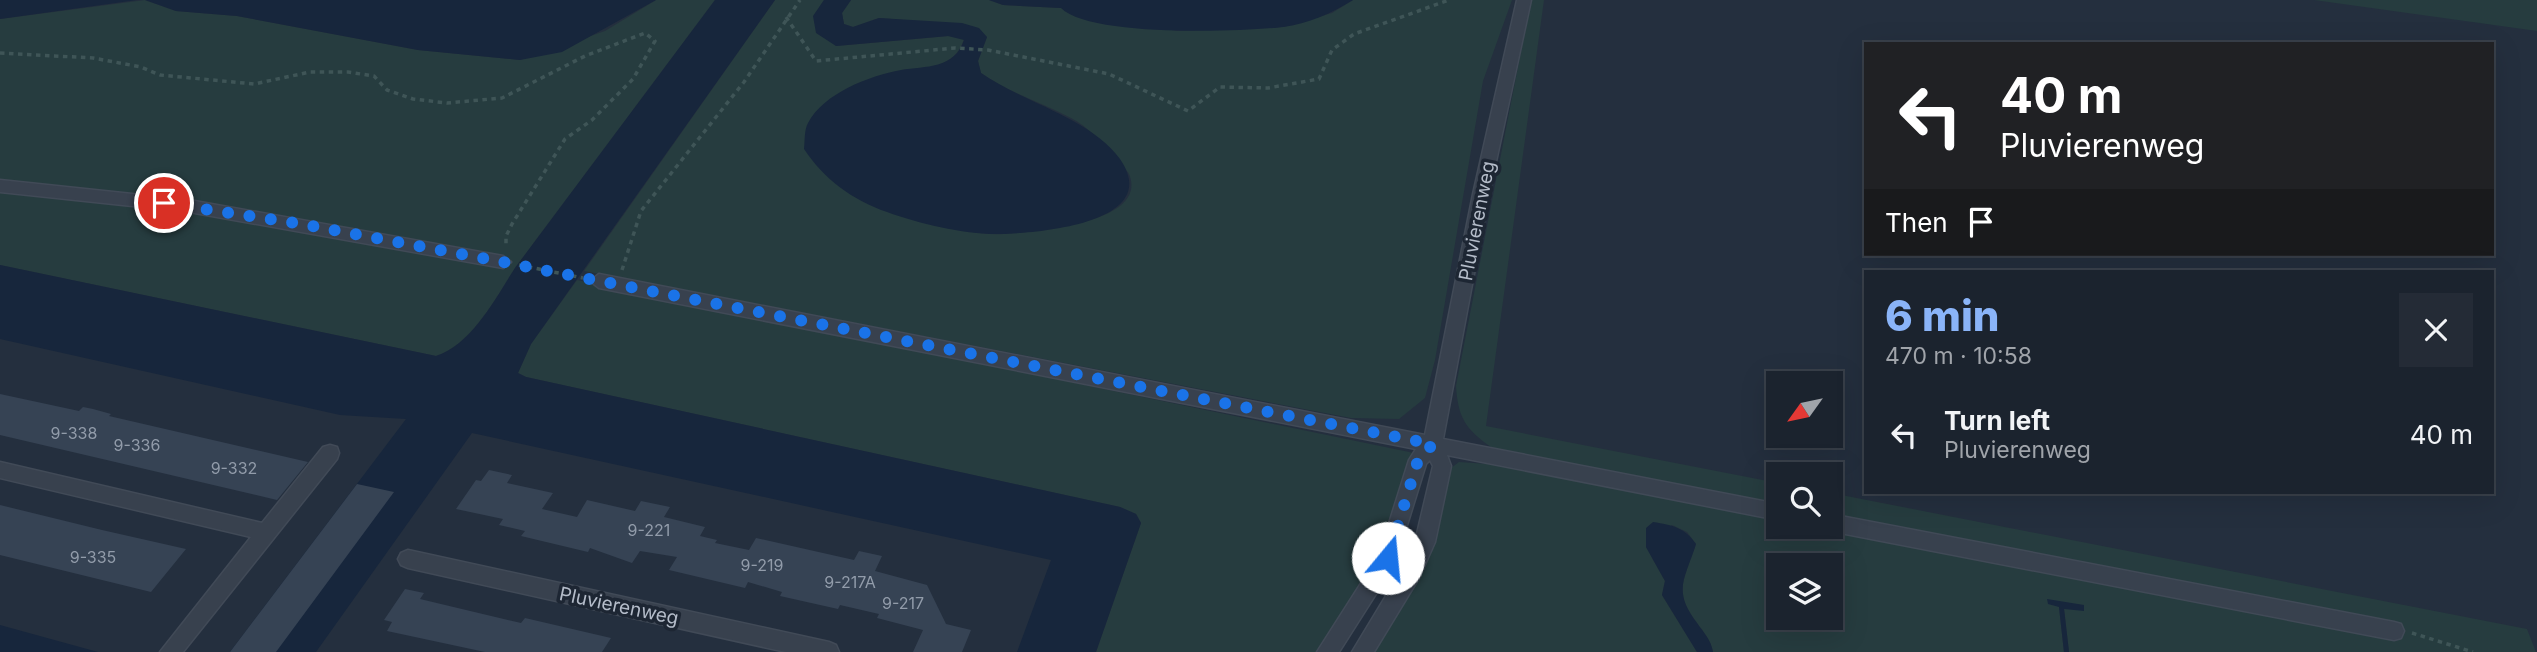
<!DOCTYPE html>
<meta charset="utf-8">
<style>
body{margin:0;font-family:Inter,sans-serif;background:#242b36;color:#f1f3f6;height:100vh;display:flex;flex-direction:column;font-size:26px;white-space:nowrap}
*{box-sizing:border-box;margin:0}
p{font-size:23px;color:#a0a4aa}
.icon{flex:none;width:38px;height:38px;fill:none;stroke:currentColor;stroke-width:2;stroke-linecap:round;stroke-linejoin:round}
.map{position:relative;flex:1;overflow:hidden}
.drawer{position:absolute;left:1864px;top:270px;width:630px;height:224px;display:flex;flex-direction:column;background:#1b232e;border-radius:0px;box-shadow:0 7px 28px #0002,0 0 0 2px #39404a}
.drawer>*{flex:none}
.top-card{position:absolute;left:1864px;top:42px;width:630px;height:214px;border-radius:0px;box-shadow:0 7px 28px #0002,0 0 0 2px #39404a;background:#202124;color:#fff;overflow:hidden}
.needle{width:46px;rotate:237deg}
.fabs{position:absolute;left:1766px;top:371px;display:grid;gap:14px}
.fabs a{display:grid;place-items:center;width:77px;height:77px;border-radius:0px;background:#1b232e;box-shadow:0 7px 28px #0002,0 0 0 2px #39404a;font-size:35px}
.pin{position:absolute;display:grid;place-items:center;width:60px;height:60px;color:#fff;margin:-30px;border:4px solid #fff;border-radius:50%;box-shadow:0 2px 7px #0007}
.me{position:absolute;width:77px;margin:-38px;rotate:17deg;stroke-linejoin:round;filter:drop-shadow(0 0 5px #0008)}
.turn{display:flex;align-items:center;gap:24px;height:147px;padding:0 21px;font-size:32px}
.turn .icon{width:91px;height:91px;stroke-width:2.5}
.turn b{display:block;font-size:49px;line-height:60px}
.then{display:flex;align-items:center;height:66px;padding:0 21px;background:#0003;gap:14px;font-size:26px}
.round{display:grid;place-items:center;flex:none;width:74px;height:74px;border-radius:0px;background:#242b36}
.head{display:flex;align-items:center;justify-content:space-between;height:119px;padding:0 21px}
h1{font-size:42px;font-weight:800;line-height:52px;color:#8ab4f8}
ul{padding:0;list-style:none}
li{display:flex;align-items:center;gap:21px;height:91px;padding:0 21px}
li div{flex:1}
li b{display:block;font-size:26px}
li em{font-style:normal}
.map>svg:first-child{display:block}
.green{fill:#263c3f;fill-rule:evenodd}
.water{fill:#17263c}
.building{fill:#364354}
.lines{fill:none;stroke-linecap:round;stroke-linejoin:round}
.street-casing{stroke:#414a57;stroke-width:3}
.path{stroke:#3f5557;stroke-width:3.5;stroke-dasharray:4.5 4.5;stroke-linecap:butt}
.street{fill:#38414e;fill-rule:evenodd}
.route{stroke:#1a73e8;stroke-width:12;stroke-dasharray:0 21.6}
.labels{text-anchor:middle;dominant-baseline:central;stroke-width:7;stroke-linejoin:round;paint-order:stroke}
.number-label{font-size:16px;fill:#929caa}
.street-label{font-size:19px;fill:#b4bcc9;stroke:#1d2633}
</style>
<div class="map">
<svg width="2537" height="652" viewBox="0 0 2537 652">
<rect width="100%" height="100%" fill="#242f3e"/>
<path class="green" d="M145,0L176,11L237,16L418,50L520,60L605,31L656,0H715L515,268C495,299 472,344 436,356L0,265V19Z
M775,0H824L814,16L836,46L949,36L964,39C956,67 926,69 901,70L935,225C956,228 982,236 1004,234C1029,231 1150,225 1129,174C1126,169 1118,162 1115,158C1102,144 1089,127 1071,118C1041,102 1009,93 981,73L978,61L987,37L927,22L879,18L853,27L844,24L842,13L851,0H989L1003,5L1061,8L1177,31L1284,27L1332,13L1353,0H1512L1483,81L1435,360L1425,398L1399,419L1351,418L584,271Z
M1531,0H1544L1486,426L1778,483V527H1830L1831,493L2527,629L2536,652H2069L2064,608L2059,607L2064,652H1713C1711,640 1704,633 1697,623C1672,590 1685,579 1696,544L1687,532L1672,525L1646,547L1665,581L1662,595L1697,652H1371L1447,471L1459,462L1488,464L1491,447C1465,429 1458,417 1456,386ZM1778,565H1830V618H1778Z
M2314,0H2537V31Z
M577,280L1414,453L1381,557L1319,652H1096L1141,523L1136,514L1120,507L526,377L518,373L531,344Z"/>
<path class="water" d="M0,0H137L0,19Z
M145,0H656L562,52L520,60L418,50L237,16L176,11Z
M715,0H775L531,344L518,373L526,377L1120,507L1136,514L1141,523L1096,652H1017L1051,560L472,433L316,652H230L406,419L340,415L0,339V265L436,356C472,344 495,299 515,268Z
M824,0H851L842,13L844,24L853,27L879,18L962,23L979,28L987,37L978,61L981,73C1022,102 1091,118 1120,159C1164,223 1039,233 1001,234C966,235 920,224 887,212C852,200 824,179 804,149C805,141 804,130 808,123C824,93 869,76 901,70C925,66 955,69 964,40L948,36L836,46L816,33L813,16Z
M989,0H1353C1332,13 1308,24 1283,27C1240,32 1089,37 1061,8L1003,5Z
M1653,522C1673,525 1685,528 1696,544C1685,579 1672,590 1697,623C1704,633 1711,640 1713,652H1697L1662,595L1665,581L1646,547V528Z
M2047,599L2084,605V611L2064,609L2069,652H2064L2059,607L2048,604Z
M0,625L98,652H0Z"/>
<path class="building" d="M0,394L79,411L83,407L93,409L111,414L109,416L308,462L277,500L0,435Z
M489,470L512,475L507,483L553,493L542,509L577,517L587,500L635,511L641,501L670,507L664,517L705,527L700,536L717,540L715,543L749,550L756,538L854,560L859,551L882,556L875,571L927,585L946,624L971,630L962,652H913L923,630L877,618L879,614L840,605L838,609L780,596L782,592L748,582L745,588L669,570L677,557L640,551L632,563L590,548L588,552L521,536L525,531L499,525L503,519L456,509L476,480L481,481Z
M357,484L394,492L276,652H230Z
M0,505L102,530L186,549L151,592L0,555Z
M405,589L424,593L420,599L521,623L525,618L611,638L602,652H485L387,631L392,622L384,620Z"/>
<g class="lines">
<defs>
<path id="street" d="M1517,0H1531L1489,194L1443,439L1778,504V520L1447,455L1451,466L1435,542L1419,578L1374,652H1352L1404,566L1415,542L1433,466L1430,460L1426,464L1395,564L1339,652H1317L1379,555L1409,460L1416,449L599,288L590,281L599,274L1425,435L1473,194Z
M0,180L189,200L503,256L511,262L503,268L189,212L0,192Z
M330,445L337,447L339,453L337,459L183,652H160L251,537L0,478V462L262,523L323,447Z
M1830,514L2394,622L2401,624L2404,631L2401,638L2394,640L1830,531L1823,527H1830Z
M408,550L829,642L836,645L839,652H786L408,568L401,565L398,559L401,553Z"/>
</defs>
<use href="#street" class="street-casing"/>
<path class="path" d="M786,17L816,61L955,48L988,50L1109,74L1188,111L1220,87L1268,88L1319,79L1332,50L1354,34L1449,0
M0,53L93,58L141,67L160,75L254,84L310,72H348L374,76L387,90L413,99L447,103L502,98L585,56L645,33L655,41L633,79L592,120L565,139L512,224L506,236V247
M519,265L583,278
M622,270L641,211L744,82L800,0
M2412,633L2473,652"/>
<use href="#street" class="street"/>
</g>
<g class="lines">
<path class="route" d="M164,203L296,223L477,257L1433,444L1418,460L1388,558"/>
</g>
<g class="labels">
<g class="number-label">
<text x="74" y="433">9-338</text>
<text x="137" y="445">9-336</text>
<text x="234" y="468">9-332</text>
<text x="649" y="530">9-221</text>
<text x="93" y="557">9-335</text>
<text x="762" y="565">9-219</text>
<text x="850" y="582">9-217A</text>
<text x="903" y="603">9-217</text>
</g>
<g class="street-label">
<text transform="translate(1477 221) rotate(-79)">Pluvierenweg</text>
<text transform="translate(619 606) rotate(12)">Pluvierenweg</text>
</g>
</g>
</svg>
<div class="fabs">
<a><svg class="needle" viewBox="-14 -14 28 28"><path d="M0-13l5 13h-10z" fill="#e53935"/><path d="M0 13l5-13h-10z" fill="#a0a4aa"/></svg></a>
<a><svg class="icon" aria-label="search" viewBox="0 0 24 24"><circle cx="10" cy="10" r="6"/><path d="M15 15l6 6"/></svg></a>
<a><svg class="icon" aria-label="layers" viewBox="0 0 24 24"><path d="M12 4l9 5-9 5-9-5zM3 14l9 5 9-5"/></svg></a>
</div>
<div class="pin" style="left:164px;top:203px;background:#d93025"><svg class="icon" aria-label="arrive" viewBox="0 0 24 24"><path d="M6 21V4h12l-3 4 3 4H6"/></svg></div>
<svg class="me" style="left:1388px;top:558px" viewBox="-20 -20 40 40"><circle r="19" fill="#fff"/><path d="M0-13L10 11 0 6-10 11z" fill="#1a73e8"/></svg>
<div class="top-card">
<div class="turn"><svg class="icon" aria-label="left" viewBox="0 0 24 24"><path d="M17 20v-9H6M10 6l-5 5 5 5"/></svg><div><b>40 m</b>Pluvierenweg</div></div>
<div class="then">Then<svg class="icon" aria-label="arrive" viewBox="0 0 24 24"><path d="M6 21V4h12l-3 4 3 4H6"/></svg></div>
</div>
<section class="drawer">
<div class="head"><div><h1>6 min</h1><p>470 m · 10:58</p></div><a class="round"><svg class="icon" aria-label="close" viewBox="0 0 24 24"><path d="M6 6l12 12M18 6L6 18"/></svg></a></div>
<ul>
<li><svg class="icon" aria-label="left" viewBox="0 0 24 24"><path d="M17 20v-9H6M10 6l-5 5 5 5"/></svg><div><b>Turn left</b><p>Pluvierenweg</p></div><em>40 m</em></li>
</ul>
</section>
</div>
